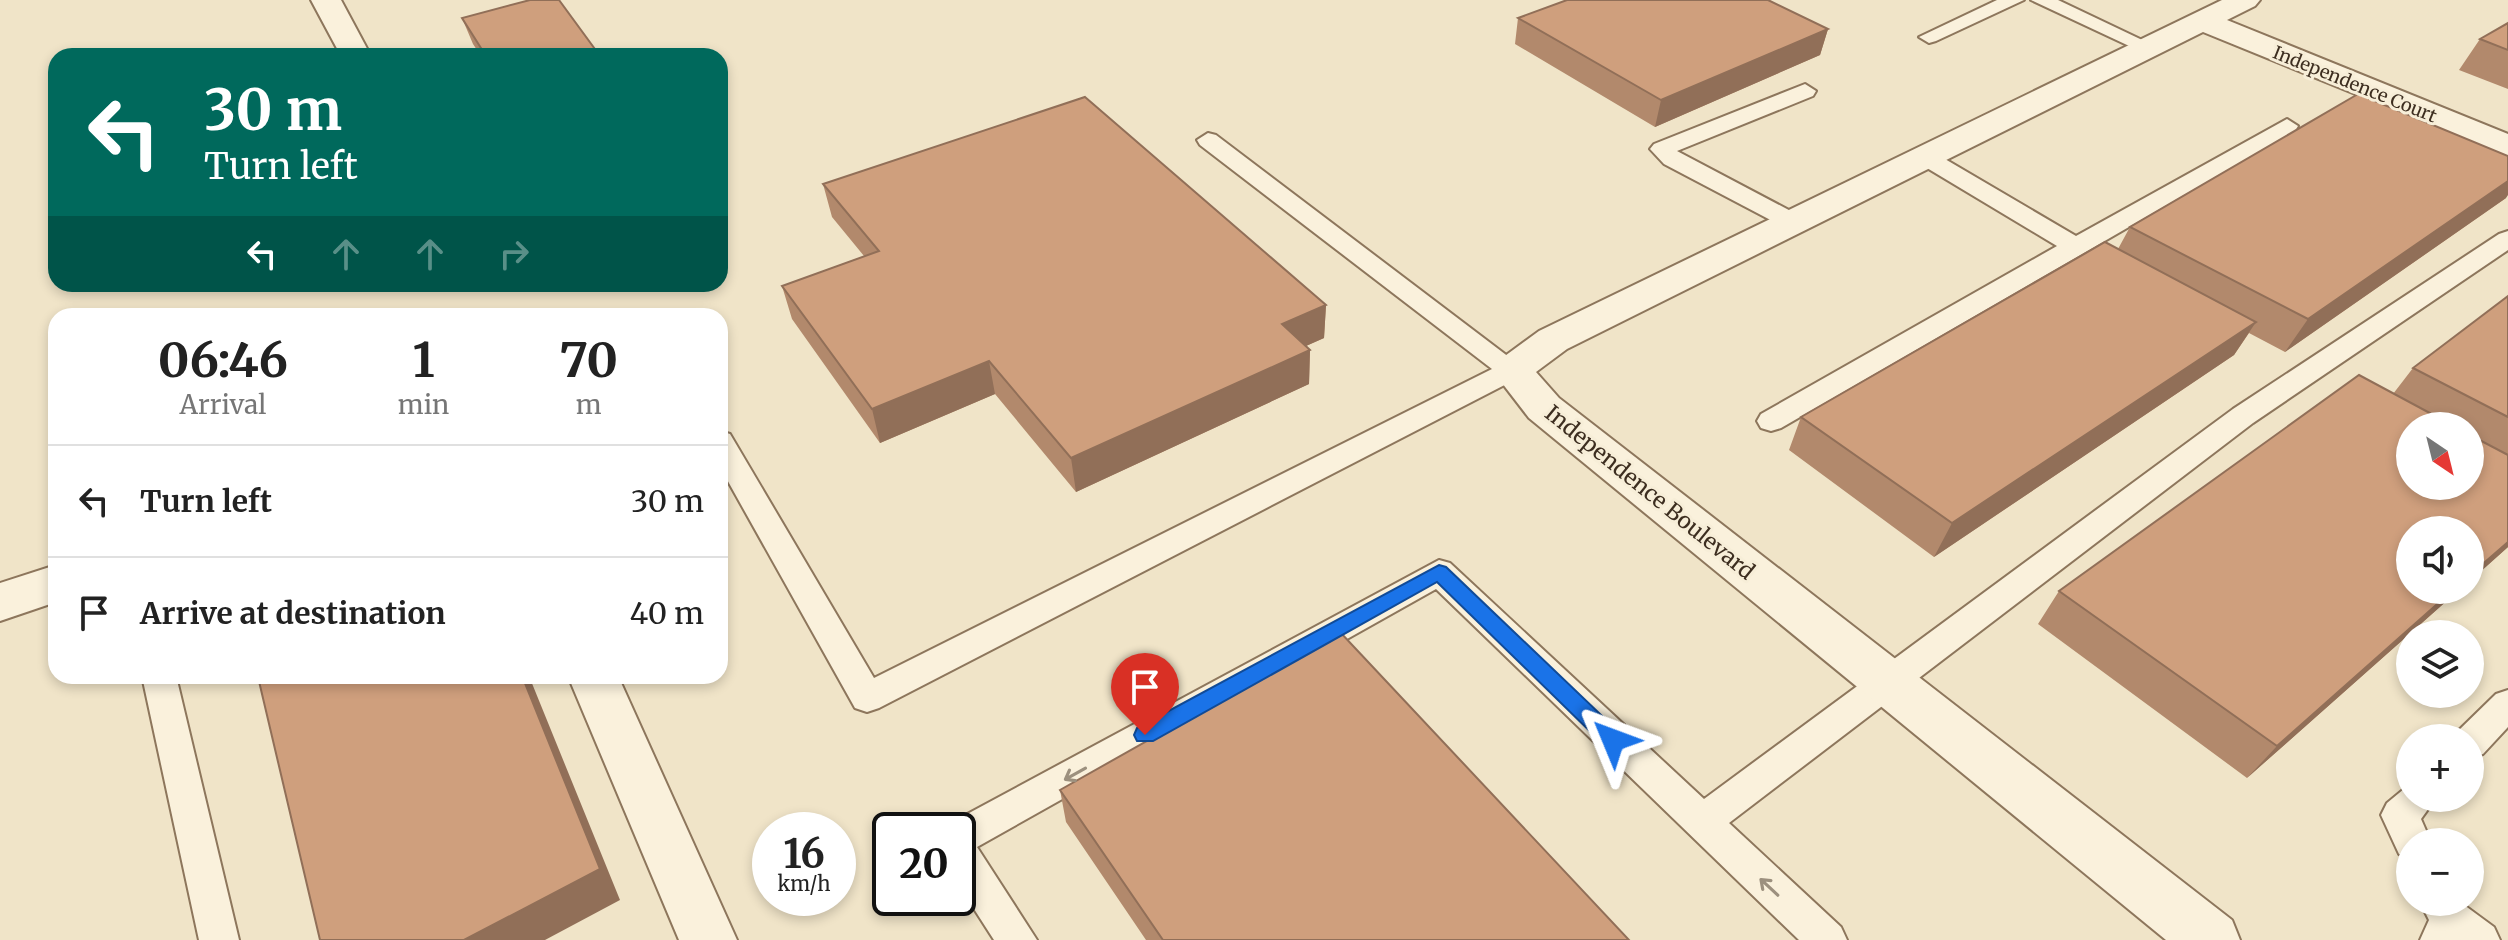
<!DOCTYPE html>
<meta charset="utf-8">
<style>
body{margin:0;font-family:Merriweather,serif;background:#f6f6f6;color:#222;height:100vh;display:flex;flex-direction:column;font-size:30px;white-space:nowrap}
*{box-sizing:border-box;margin:0}
p{font-size:26px;color:#767676}
.icon{flex:none;width:44px;height:44px;fill:none;stroke:currentColor;stroke-width:2;stroke-linecap:round;stroke-linejoin:round}
.map{position:relative;flex:1;overflow:hidden}
.sheet{position:absolute;left:48px;top:308px;width:680px;height:376px;display:flex;flex-direction:column;background:#fff;border-radius:24px;box-shadow:0 4px 12px #0003}
.sheet>*{flex:none}
.hud{position:absolute;left:48px;top:48px;width:680px;height:244px;border-radius:24px;box-shadow:0 4px 12px #0003;background:#00695c;color:#fff;overflow:hidden}
.needle{width:52px;rotate:145deg}
.controls{position:absolute;left:2396px;top:412px;display:grid;gap:16px}
.controls a{display:grid;place-items:center;width:88px;height:88px;border-radius:50%;background:#fff;box-shadow:0 4px 12px #0003;font-size:40px}
.speed{position:absolute;left:752px;top:812px;display:flex;gap:16px;font-size:40px;font-weight:700;text-align:center}
.speed>*{display:grid;place-content:center;width:104px;height:104px;border-radius:50%;background:#fff;box-shadow:0 4px 12px #0003;line-height:1}
.speed small{font-size:20px;font-weight:400}
.speed .limit{border:4px solid #111;border-radius:12px;background:#fff;color:#111}
.pin{position:absolute;display:grid;place-items:center;width:68px;height:68px;color:#fff;margin:-82px -34px;border-radius:50% 50% 50% 0;rotate:-45deg;box-shadow:0 0 8px #0007}
.pin .icon{rotate:45deg}
.me{position:absolute;width:88px;margin:-44px;rotate:314deg;stroke-linejoin:round;filter:drop-shadow(0 0 6px #0008)}
.turn{display:flex;align-items:center;gap:28px;height:168px;padding:0 24px;font-size:36px}
.turn .icon{width:104px;height:104px;stroke-width:2.5}
.turn b{display:block;font-size:56px;line-height:68px}
.lanes{display:flex;align-items:center;height:76px;padding:0 24px;background:#0003;justify-content:center;gap:40px;direction:ltr}
.lanes .off{opacity:.35}
.eta{display:flex;justify-content:space-evenly;align-items:center;height:136px;text-align:center}
.eta b{font-size:48px;font-weight:700;line-height:56px}
ul{padding:0;list-style:none}
li{display:flex;align-items:center;gap:24px;height:112px;padding:0 24px;border-top:2px solid #e0e0e0}
li div{flex:1}
li b{display:block;font-size:30px}
li em{font-style:normal}
.map>svg:first-child{display:block}
.lines{fill:none;stroke-linecap:round;stroke-linejoin:round}
.lane-casing{stroke:#8d765c;stroke-width:4}
.street-casing{stroke:#8d765c;stroke-width:4}
.lane{fill:#faf1dc;fill-rule:evenodd}
.street{fill:#faf1dc;fill-rule:evenodd}
.wall{fill:#b2896c;fill-rule:evenodd}
.shaded-wall{fill:#916f58}
.building{fill:#cf9f7d;stroke:#916f58;stroke-width:2}
.oneway{stroke:#9c907e}
.route{fill:#1a73e8;stroke:#114b97;stroke-width:2}
.labels{text-anchor:middle;dominant-baseline:central;stroke-width:6;stroke-linejoin:round;paint-order:stroke}
.far-street-label{font-size:18px;fill:#3d2e20;stroke:#f7eed8}
.street-label{font-size:22px;fill:#3d2e20;stroke:#f7eed8}
</style>
<div class="map">
<svg width="2508" height="940" viewBox="0 0 2508 940">
<rect width="100%" height="100%" fill="#f0e4c8"/>
<g class="lines">
<defs>
<path id="lane" d="M1997,0H2024L1936,41L1929,43L1919,37Z
M2031,0H2058L2159,48L2149,54L2142,52Z
M1805,84L1816,91L1813,96L1677,151L1802,217L1805,222L1802,227H1784L1664,164L1650,149L1654,144Z
M2287,119L2298,126L2295,131L1781,428L1771,431L1761,428L1757,421L1761,414L2057,246L1917,162L1913,157L1917,152H1933L2076,236Z
M1208,133L1216,135L1526,370L1522,376L879,708L867,712L855,708L720,467V431L730,434L874,678L1492,369L1200,145L1197,140Z
M2508,231V250L2253,423L1729,823L1841,927L1847,940H1799L1436,589L977,847L1037,940H994L958,884V830H943L945,826L1439,560L1450,563L1704,799L2233,409L2499,234Z
M142,676H176L239,940H199Z
M2508,690V727L2483,754L2470,758V738H2455L2457,732L2496,694Z
M2410,784V798H2436L2421,819L2431,842H2410V858L2399,854L2381,815L2387,803Z
M2420,902H2460L2494,927L2500,940H2420L2429,920Z"/>
<path id="street" d="M311,0H341L371,56H341Z
M2222,0H2260L2255,6L2227,20L2508,134V156L2203,32L1567,349L1536,372L1559,398L2232,920L2240,940H2166L1529,418L1492,370L1498,361L1539,331Z
M56,565V602L0,621V583Z
M568,676H618L737,940H679Z"/>
</defs>
<use href="#lane" class="lane-casing"/>
<use href="#street" class="street-casing"/>
<use href="#lane" class="lane"/>
<use href="#street" class="street"/>
</g>
<path class="wall" d="M462,18L600,56H481L473,44Z
M1518,18L1828,29L1820,55L1655,127L1515,44Z
M2508,23V89L2459,70L2480,39Z
M823,184L1326,305L1324,338L1306,346L1310,350L1309,384L1076,492L995,394L880,443L792,319L782,286L864,256L832,217Z
M2506,198L2285,352L2249,333L2234,355L1934,557L1789,450L1801,417L2118,249L2130,227Z
M2508,296V547L2470,581V530L2459,590L2247,778L2038,624L2059,591L2393,394L2413,368ZM2410,426H2470V486Z
M1060,790L1629,940H1146L1066,822Z"/>
<path class="shaded-wall" d="M1828,29L1820,55L1655,127L1661,100Z
M2508,181V195L2506,198L2285,352L2308,319Z
M1326,305L1324,338L1281,357L1282,324Z
M2256,322L2234,355L1934,557L1952,523Z
M1310,350L1309,384L1076,492L1071,458Z
M989,361L995,394L880,443L872,409Z
M2508,542V547L2470,581V575Z
M2453,590H2459L2247,778L2277,746Z
M522,676H529L620,900L545,940H464Z"/>
<path class="building" d="M530,0H559L600,56H486L462,18Z
M1567,0H1768L1828,29L1661,100L1518,18Z
M2508,23V50L2480,39Z
M2358,94L2508,156V181L2308,319L2130,227Z
M1085,97L1326,305L1282,324L1310,350L1071,458L989,361L872,409L782,286L879,251L823,184Z
M2105,242L2256,322L1952,523L1801,417Z
M2508,296V417L2413,368Z
M2359,375L2454,426H2410V486H2470V435L2508,455V542L2470,575V530H2410V590H2453L2277,746L2059,591Z
M1340,632L1629,940H1163L1060,790Z
M260,676H522L600,869L464,940H320L258,677Z"/>
<defs><path id="oneway-shaft" d="M-6 0H5M1.5-3L5.5 0L1.5 3" fill="none" stroke-width="1.6" stroke-linecap="round" stroke-linejoin="round" transform="scale(2)"/></defs>
<g class="oneway">
<use href="#oneway-shaft" transform="translate(1075 774) rotate(151)"/>
<use href="#oneway-shaft" transform="translate(1769 887) rotate(-137)"/>
</g>
<path class="route" d="M1439,565L1446,567L1620,733L1624,740L1620,746H1605L1437,582L1153,741H1137L1134,735L1137,728Z"/>
<g class="labels">
<g class="far-street-label">
<text transform="translate(2355 84) rotate(22)">Independence Court</text>
</g>
<g class="street-label">
<text transform="translate(1650 492) rotate(39)">Independence Boulevard</text>
</g>
</g>
</svg>
<div class="controls">
<a><svg class="needle" viewBox="-14 -14 28 28"><path d="M0-13l5 13h-10z" fill="#e53935"/><path d="M0 13l5-13h-10z" fill="#767676"/></svg></a>
<a><svg class="icon" aria-label="sound" viewBox="0 0 24 24"><path d="M4 9h4l5-4v14l-5-4H4zM17 9q2 3 0 6"/></svg></a>
<a><svg class="icon" aria-label="layers" viewBox="0 0 24 24"><path d="M12 4l9 5-9 5-9-5zM3 14l9 5 9-5"/></svg></a>
<a>+</a>
<a>−</a>
</div>
<div class="speed"><div>16<small>km/h</small></div><div class="limit">20</div></div>
<div class="pin" style="left:1145px;top:735px;background:#d93025"><svg class="icon" aria-label="arrive" viewBox="0 0 24 24"><path d="M6 21V4h12l-3 4 3 4H6"/></svg></div>
<svg class="me" style="left:1613px;top:740px" viewBox="-20 -20 40 40"><path d="M0-17L14 15 0 8-14 15z" fill="#1a73e8" stroke="#fff" stroke-width="4"/></svg>
<div class="hud">
<div class="turn"><svg class="icon" aria-label="left" viewBox="0 0 24 24"><path d="M17 20v-9H6M10 6l-5 5 5 5"/></svg><div><b>30 m</b>Turn left</div></div>
<div class="lanes"><svg class="icon" aria-label="left" viewBox="0 0 24 24"><path d="M17 20v-9H6M10 6l-5 5 5 5"/></svg><svg class="icon off" aria-label="ahead" viewBox="0 0 24 24"><path d="M12 20V5M6 11l6-6 6 6"/></svg><svg class="icon off" aria-label="ahead" viewBox="0 0 24 24"><path d="M12 20V5M6 11l6-6 6 6"/></svg><svg class="icon off" aria-label="right" viewBox="0 0 24 24"><path d="M7 20v-9h11M14 6l5 5-5 5"/></svg></div>
</div>
<section class="sheet">
<div class="eta">
<div><b>06:46</b><p>Arrival</p></div>
<div><b>1</b><p>min</p></div>
<div><b>70</b><p>m</p></div>
</div>
<ul>
<li><svg class="icon" aria-label="left" viewBox="0 0 24 24"><path d="M17 20v-9H6M10 6l-5 5 5 5"/></svg><div><b>Turn left</b></div><em>30 m</em></li>
<li><svg class="icon" aria-label="arrive" viewBox="0 0 24 24"><path d="M6 21V4h12l-3 4 3 4H6"/></svg><div><b>Arrive at destination</b></div><em>40 m</em></li>
</ul>
</section>
</div>
